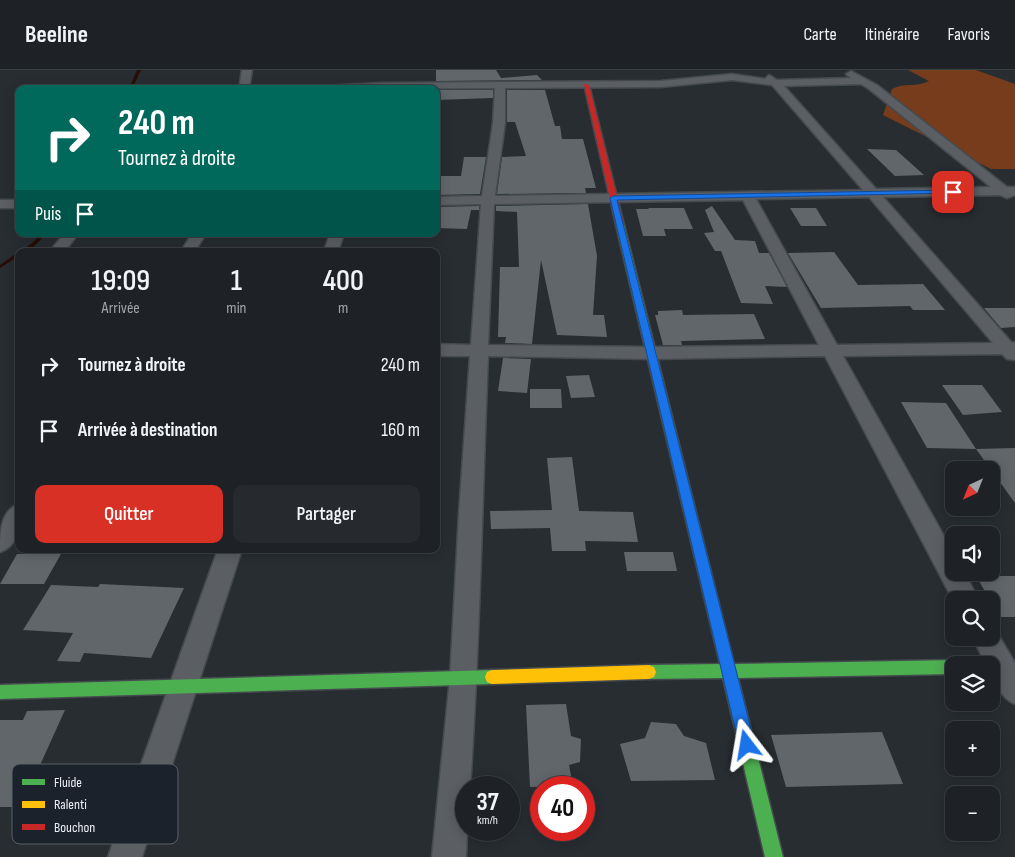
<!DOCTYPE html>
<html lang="fr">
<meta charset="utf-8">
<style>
body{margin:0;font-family:"Sofia Sans Condensed",sans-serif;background:#262a2e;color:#f1f3f6;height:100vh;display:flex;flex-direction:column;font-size:19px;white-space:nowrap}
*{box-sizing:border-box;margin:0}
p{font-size:16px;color:#a1a4a7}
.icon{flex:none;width:28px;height:28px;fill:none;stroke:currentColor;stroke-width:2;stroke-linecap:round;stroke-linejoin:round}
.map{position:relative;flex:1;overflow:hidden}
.side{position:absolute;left:15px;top:178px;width:425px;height:305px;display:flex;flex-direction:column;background:#1e2226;border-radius:10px;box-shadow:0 2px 12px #0003,0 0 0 1px #3c3f43}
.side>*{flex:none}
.guide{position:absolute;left:15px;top:15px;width:425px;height:152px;border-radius:10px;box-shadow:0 2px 12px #0003,0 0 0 1px #3c3f43;background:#00695c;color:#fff;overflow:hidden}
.needle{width:32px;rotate:223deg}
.tools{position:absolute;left:945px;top:391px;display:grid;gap:10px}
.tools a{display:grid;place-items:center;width:55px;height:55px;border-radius:10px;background:#1e2226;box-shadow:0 2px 12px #0003,0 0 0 1px #3c3f43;font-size:25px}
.speed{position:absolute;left:455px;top:706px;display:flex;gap:10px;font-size:25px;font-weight:700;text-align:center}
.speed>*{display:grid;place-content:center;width:65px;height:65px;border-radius:50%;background:#1e2226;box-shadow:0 2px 12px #0003,0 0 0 1px #3c3f43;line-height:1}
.speed small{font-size:12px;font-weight:400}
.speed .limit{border:8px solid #d22;background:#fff;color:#111}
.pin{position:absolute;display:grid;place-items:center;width:42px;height:42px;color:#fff;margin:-21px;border-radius:10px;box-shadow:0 2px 8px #0006}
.me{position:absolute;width:55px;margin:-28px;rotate:346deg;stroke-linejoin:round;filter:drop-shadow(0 0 4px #0008)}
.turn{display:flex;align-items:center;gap:18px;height:105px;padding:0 20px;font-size:22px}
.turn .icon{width:65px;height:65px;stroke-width:2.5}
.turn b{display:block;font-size:35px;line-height:42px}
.then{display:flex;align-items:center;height:48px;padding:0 20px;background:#0003;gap:10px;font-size:19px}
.eta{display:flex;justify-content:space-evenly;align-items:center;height:85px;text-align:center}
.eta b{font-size:30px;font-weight:600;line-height:35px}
.primary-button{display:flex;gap:10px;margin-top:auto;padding:10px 20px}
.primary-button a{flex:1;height:58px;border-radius:10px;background:#d93025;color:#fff;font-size:20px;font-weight:600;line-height:58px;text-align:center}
.primary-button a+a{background:#262a2e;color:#f1f3f6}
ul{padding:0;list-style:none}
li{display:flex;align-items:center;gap:15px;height:65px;padding:0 20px}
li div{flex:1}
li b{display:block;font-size:19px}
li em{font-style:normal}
header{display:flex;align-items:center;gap:30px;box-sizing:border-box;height:70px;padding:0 25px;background:#1e2226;border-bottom:1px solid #3c3f43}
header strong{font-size:24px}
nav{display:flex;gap:28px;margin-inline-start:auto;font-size:18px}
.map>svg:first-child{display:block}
.green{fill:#773c1c}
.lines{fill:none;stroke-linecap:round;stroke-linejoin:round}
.stream{fill:#260f06;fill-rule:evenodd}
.building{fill:#61666a}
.street-casing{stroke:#454a4e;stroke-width:3}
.fast-casing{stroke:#454a4e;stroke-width:3}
.slow-casing{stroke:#454a4e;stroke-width:3}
.jam-casing{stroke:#454a4e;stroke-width:3}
.street{fill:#5b5f63;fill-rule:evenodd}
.fast{fill:#4caf50;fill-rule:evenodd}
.slow{fill:#ffc107;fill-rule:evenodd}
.jam{fill:#c62828;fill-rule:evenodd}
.route{fill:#1a73e8;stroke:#114b97}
.key{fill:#1b222c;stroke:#596069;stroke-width:1}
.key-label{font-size:14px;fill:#ebf0f7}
</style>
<header>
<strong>Beeline</strong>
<nav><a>Carte</a><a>Itinéraire</a><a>Favoris</a></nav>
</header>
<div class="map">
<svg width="1015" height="787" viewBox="0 0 1015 787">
<rect width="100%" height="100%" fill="#282d32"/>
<path class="green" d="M908,0H976L1015,14V99H991L883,45L892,19C904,12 916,18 929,11Z"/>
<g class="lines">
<path class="stream" d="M137,0H141L132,19H129Z
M41,164H45C39,172 32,181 21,181L32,173Z
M17,183H19V186L0,198V195Z"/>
</g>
<path class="building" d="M436,0H496L501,8L537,5L542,10L436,11Z
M436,20H493V28L436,30Z
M507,20H545L555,56H560L562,69H583L596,118H585L586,123L497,124L502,87L526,86L515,52H507Z
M867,79L896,80L924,105L895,106Z
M464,87H486L480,124L436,125V106H461Z
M588,134L597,186L593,245H604L607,267L557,265L541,190L532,274L505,273L506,267H498L500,197H519L517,142L496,141V136Z
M479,136V140H471L467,159L436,158V137Z
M712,136L735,170L755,171L759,183H769L787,217L765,216L773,234L741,233L721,181H715L704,163L714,162L705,140Z
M648,138H684L693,159H664L666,166H643L636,139H649Z
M790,138H816L827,156H801Z
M834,182L858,215L923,214L945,240H913L910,236L821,238L788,183Z
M984,238H1015V257L1001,258Z
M682,240L683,245L754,244L765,269L681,271L682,275H663L655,245H658V241Z
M503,288L531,289L527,323L498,321Z
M589,305L595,327L571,328L566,306Z
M942,315H982L1002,342L963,345Z
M530,319H561L562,338H530Z
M901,332L946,333L976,379L927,378Z
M1015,378V433L976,379Z
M572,387L579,441L633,442L638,472L585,471L586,481H552L550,458L491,459L490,441L552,440L547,388Z
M624,482H673L677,501H627Z
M17,484H61L44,514H0Z
M976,506H1015V547H1000Z
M100,514L184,518L151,588L84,583L80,592L57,591L73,563L23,560L51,515L98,517Z
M566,634L571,666L581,669L580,692L569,695L573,716L530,717L526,635Z
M65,640L21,737H0V650H23L27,641Z
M651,652L676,654L684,666L706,673L715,710L631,711L620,674L645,668Z
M882,662L903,714L786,717L771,665Z"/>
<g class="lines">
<defs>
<path id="street" d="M242,0H252L249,19H239Z
M851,1L877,15L1007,117H1015V125L1007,128L1000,125L883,127L1012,273L1015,272V290L1007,289L1002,284L843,286L954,484V502H964L979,530H954V532L825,286L651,289L488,286C482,430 480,574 470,718H466L467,760L466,787H432L450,608L459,443L470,286H436V274L471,275L481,134L436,135V127L482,126L493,53L495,18L318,19L323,16L384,13L661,11L732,4L765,9L769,5L777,10L851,8L846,4ZM732,10L772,15L863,120L495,126L505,53V18L661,17ZM861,14L869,19L991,117L876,119L784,16ZM869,127L993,273L837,275L756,129ZM743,130L819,275L651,277L488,275L494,134Z
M0,130H19V138H0Z
M64,164H78L65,181H50Z
M192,164H206L195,181H181Z
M330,164H344L338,181H324Z
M19,434C19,453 21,475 0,482C0,463 0,441 19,434Z
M218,479H242L142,787H108Z
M991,558L995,559L1015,593V634C1001,628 991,610 991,595H986L973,568H991Z"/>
<path id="fast" d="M617,153L624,155L734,594L954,590L959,592L960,595H954V604L738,608L783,787H765L723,608L649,609L644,607L642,602L644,597L649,595L720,594L616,155Z
M492,600L497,602L499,607L497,612L492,614L0,629V615Z"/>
<path id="slow" d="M649,595L654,597L656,602L654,607L649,609L492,614L487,612L485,607L487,602L492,600Z"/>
<path id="jam" d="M584,14L589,15L624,155L623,157L616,155Z"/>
</defs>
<use href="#street" class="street-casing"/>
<use href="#fast" class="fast-casing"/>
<use href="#slow" class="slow-casing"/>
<use href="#jam" class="jam-casing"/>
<use href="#street" class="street"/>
<use href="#fast" class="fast"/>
<use href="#slow" class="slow"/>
<use href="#jam" class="jam"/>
</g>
<path class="route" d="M953,120H955V123L617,130L755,675L752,681L747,683L741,681L739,675L610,128L613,126Z"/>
<rect x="12" y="694" width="166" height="80" rx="8" class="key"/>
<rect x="22" y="709" width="23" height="6" fill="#4caf50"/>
<rect x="22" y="731" width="23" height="7" fill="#ffc107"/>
<rect x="22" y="754" width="23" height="6" fill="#c62828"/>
<g class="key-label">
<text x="54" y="717">Fluide</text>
<text x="54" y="739">Ralenti</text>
<text x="54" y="762">Bouchon</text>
</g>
</svg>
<div class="tools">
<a><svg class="needle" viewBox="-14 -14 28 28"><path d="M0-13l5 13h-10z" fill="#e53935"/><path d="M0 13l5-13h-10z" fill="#a1a4a7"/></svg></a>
<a><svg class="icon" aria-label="sound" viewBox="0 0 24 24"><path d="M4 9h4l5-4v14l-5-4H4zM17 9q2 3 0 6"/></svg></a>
<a><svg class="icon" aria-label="search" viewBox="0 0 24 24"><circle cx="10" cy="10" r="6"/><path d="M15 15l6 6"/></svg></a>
<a><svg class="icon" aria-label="layers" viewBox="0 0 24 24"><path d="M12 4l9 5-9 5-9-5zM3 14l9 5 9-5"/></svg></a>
<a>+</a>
<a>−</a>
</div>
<div class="speed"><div>37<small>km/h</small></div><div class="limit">40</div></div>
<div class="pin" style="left:953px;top:122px;background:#d93025"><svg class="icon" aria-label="arrive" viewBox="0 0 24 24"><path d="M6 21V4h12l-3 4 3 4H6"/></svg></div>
<svg class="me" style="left:747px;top:675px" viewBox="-20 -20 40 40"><path d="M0-17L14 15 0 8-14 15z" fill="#1a73e8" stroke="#fff" stroke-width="4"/></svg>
<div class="guide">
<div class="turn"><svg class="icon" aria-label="right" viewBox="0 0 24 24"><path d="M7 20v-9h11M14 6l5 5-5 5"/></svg><div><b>240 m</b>Tournez à droite</div></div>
<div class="then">Puis<svg class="icon" aria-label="arrive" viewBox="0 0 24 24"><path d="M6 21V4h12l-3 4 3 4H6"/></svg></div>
</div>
<section class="side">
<div class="eta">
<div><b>19:09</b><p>Arrivée</p></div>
<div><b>1</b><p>min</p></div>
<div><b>400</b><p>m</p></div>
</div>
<ul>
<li><svg class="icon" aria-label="right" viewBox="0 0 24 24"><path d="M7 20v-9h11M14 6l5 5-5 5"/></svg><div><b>Tournez à droite</b></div><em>240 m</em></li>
<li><svg class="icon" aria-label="arrive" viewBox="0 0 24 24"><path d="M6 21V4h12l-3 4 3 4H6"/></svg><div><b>Arrivée à destination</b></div><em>160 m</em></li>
</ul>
<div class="primary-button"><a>Quitter</a><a>Partager</a></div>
</section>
</div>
